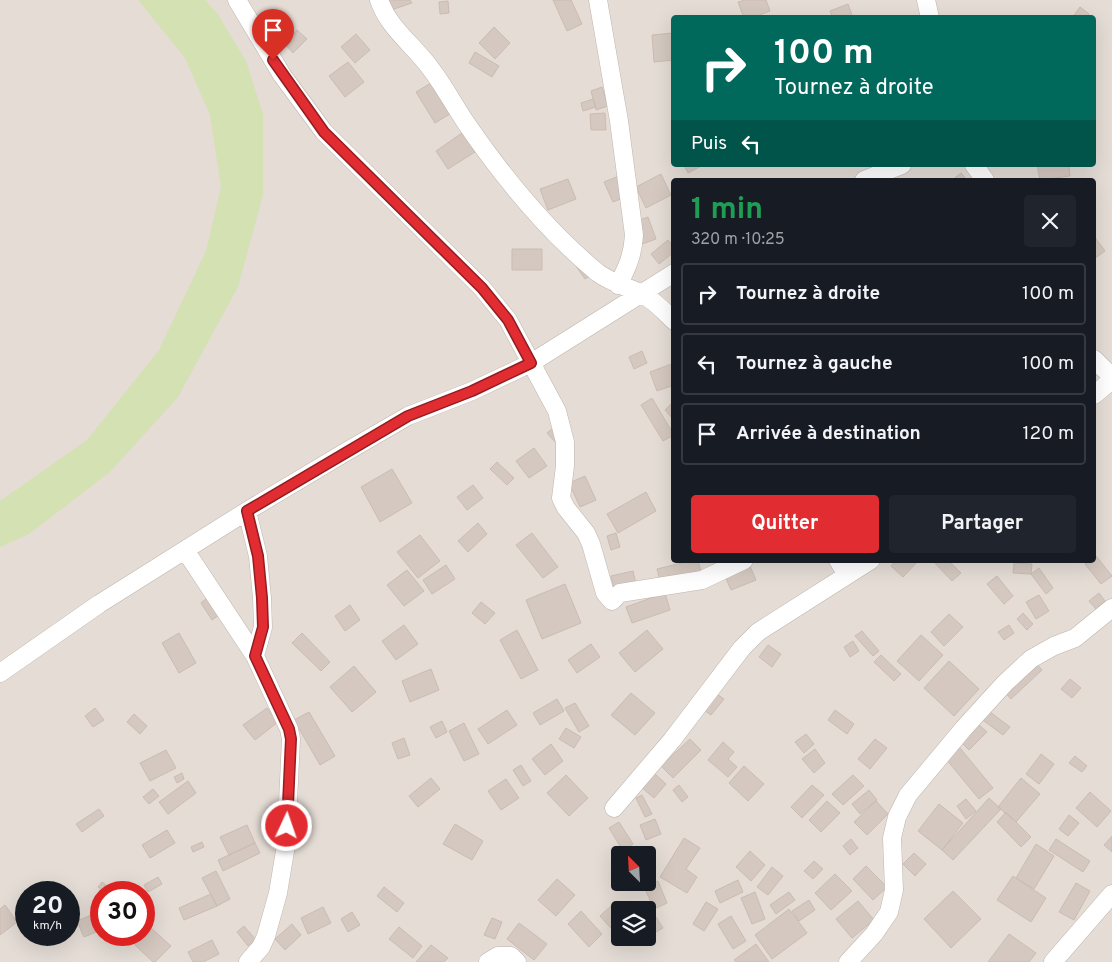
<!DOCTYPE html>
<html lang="fr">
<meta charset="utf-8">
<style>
body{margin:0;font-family:Overpass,sans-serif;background:#20242c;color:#f1f3f6;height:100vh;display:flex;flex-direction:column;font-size:19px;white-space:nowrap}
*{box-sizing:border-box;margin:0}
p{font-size:16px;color:#9ea1a6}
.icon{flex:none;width:28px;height:28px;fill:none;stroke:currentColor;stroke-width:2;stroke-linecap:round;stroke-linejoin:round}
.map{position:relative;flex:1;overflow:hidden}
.details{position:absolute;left:671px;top:178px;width:425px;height:385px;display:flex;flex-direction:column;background:#171b24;border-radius:5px;box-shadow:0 5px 20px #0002}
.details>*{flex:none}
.guide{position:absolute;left:671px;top:15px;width:425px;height:152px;border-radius:5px;box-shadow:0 5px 20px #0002;background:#00695c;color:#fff;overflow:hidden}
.needle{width:32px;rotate:336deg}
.controls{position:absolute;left:611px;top:846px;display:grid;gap:10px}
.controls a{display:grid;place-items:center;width:45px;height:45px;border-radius:5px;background:#171b24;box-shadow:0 5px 20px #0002;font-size:25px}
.speed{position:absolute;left:15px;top:881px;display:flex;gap:10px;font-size:25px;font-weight:700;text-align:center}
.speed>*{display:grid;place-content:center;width:65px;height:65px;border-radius:50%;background:#171b24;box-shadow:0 5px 20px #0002;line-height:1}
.speed small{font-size:12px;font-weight:400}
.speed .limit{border:8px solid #d22;background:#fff;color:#111}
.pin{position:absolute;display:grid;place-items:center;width:42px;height:42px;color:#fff;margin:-51px -21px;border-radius:50% 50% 50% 0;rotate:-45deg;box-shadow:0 0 5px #0007}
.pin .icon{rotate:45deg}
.me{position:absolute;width:55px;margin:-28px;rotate:3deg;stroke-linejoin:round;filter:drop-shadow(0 0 4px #0008)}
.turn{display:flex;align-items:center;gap:18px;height:105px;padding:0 20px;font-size:22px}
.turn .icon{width:65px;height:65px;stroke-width:2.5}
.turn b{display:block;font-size:35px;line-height:42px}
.then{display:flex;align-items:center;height:48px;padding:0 20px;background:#0003;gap:10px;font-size:19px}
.round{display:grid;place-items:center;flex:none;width:52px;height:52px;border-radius:5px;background:#20242c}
.headline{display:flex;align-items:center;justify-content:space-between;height:85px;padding:0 20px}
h1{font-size:30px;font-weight:700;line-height:38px;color:#1e9e55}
.action{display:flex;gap:10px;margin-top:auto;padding:10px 20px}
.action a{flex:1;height:58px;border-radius:5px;background:#e12d32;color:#fff;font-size:20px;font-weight:700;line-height:58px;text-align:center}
.action a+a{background:#20242c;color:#f1f3f6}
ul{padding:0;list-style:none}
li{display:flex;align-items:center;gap:15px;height:62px;margin:0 10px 8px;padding:0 10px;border:2px solid #363941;border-radius:5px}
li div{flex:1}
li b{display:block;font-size:19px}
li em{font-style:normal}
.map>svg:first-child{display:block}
.residential{fill:#e4dcd5;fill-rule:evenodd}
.green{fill:#d4e1b3}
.building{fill:#d4c8c0;stroke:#cbbcb1}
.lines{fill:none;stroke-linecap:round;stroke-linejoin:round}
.minor-casing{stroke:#beb5ad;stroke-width:19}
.minor{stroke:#fff;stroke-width:18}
.route-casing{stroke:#921d20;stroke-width:12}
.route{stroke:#e12d32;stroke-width:9}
</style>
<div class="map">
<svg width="1112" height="962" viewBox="0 0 1112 962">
<rect width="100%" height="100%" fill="#f1ece6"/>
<path class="residential" d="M0,0H1112V962H0ZM674,18H1094V165H674ZM674,180H1094V560H674ZM620,855H648V882H620ZM26,892H69V935H26ZM101,892H144V935H101ZM620,910H648V938H620Z"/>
<path class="green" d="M138,0H205L217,13L246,61L263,114V195L238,287L178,397L110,472L29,534L0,547V501L87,440L159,350L206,251L221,187L210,115L185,58Z"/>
<path class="building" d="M387,0H410L412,3L391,10Z
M553,0H571L582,24L567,31Z
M745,0H766L770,11L752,18H744L738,2Z
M448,1L449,13L440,14L439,2Z
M848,4L853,18H833L830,11Z
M1080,7L1089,14L1086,18H1072Z
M494,27L510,43L495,59L479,43Z
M297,30L307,39L293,53L285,44Z
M674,33V60L654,62L652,35Z
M356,34L370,50L355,63L341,47Z
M475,52L499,66L492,77L469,63Z
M348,62L364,82L345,97L329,76Z
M431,83L450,114L435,123L416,92Z
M602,87L608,106L596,110L591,91Z
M593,99L596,107L583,111L581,103Z
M605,113L606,130H591L590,114Z
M462,133L475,152L448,169L436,151Z
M684,165H703L688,173Z
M1037,165H1069L1070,176L1040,180Z
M961,173L967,180H952Z
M661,174L671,195L646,208L636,187Z
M619,176L628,196L613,202L604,182Z
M568,179L576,199L548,210L540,189Z
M648,217L656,239L642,244L634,222Z
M1094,236L1105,251L1094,259Z
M668,240L674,247V252L659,264L651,254Z
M512,249H542V270H512Z
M581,263L590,276L585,279L576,266Z
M642,351L647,363L634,369L629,357Z
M674,363V385L657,391L650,372Z
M652,398L674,435L663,441L641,405Z
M672,403L674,405L673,419L665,410Z
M553,428L562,439L556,443L547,433Z
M534,448L547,466L529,478L516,461Z
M497,462L514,478L507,485L490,469Z
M392,469L412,503L380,522L361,487Z
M585,476L596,500L580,507L569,483Z
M473,485L483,498L467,510L457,497Z
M646,492L656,511L618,533L607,514Z
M478,523L487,534L468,552L458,541Z
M532,533L558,567L543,578L516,545Z
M616,533L620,547L611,550L607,536Z
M420,535L440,561L418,578L397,552Z
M1096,556L1112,576L1101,584L1085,564L1091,560H1094Z
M694,560H698L701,572L660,581L657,569Z
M896,560H919L903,577L891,566Z
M932,560H948L961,573L952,581Z
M1014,563L1032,564L1031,574L1013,573Z
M749,564L756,580L731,590L724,574Z
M446,565L455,579L432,594L423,580Z
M1039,568L1053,588L1046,594L1031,574Z
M407,570L424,591L404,606L387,585Z
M633,571L636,584L614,588L611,576Z
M997,576L1013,596L1004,604L987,584Z
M565,584L581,623L542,639L526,600Z
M665,593L670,610L632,623L626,607Z
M1099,593L1105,601L1096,609L1089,601Z
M1039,595L1049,611L1036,619L1026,602Z
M207,598L219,615L212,620L201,603Z
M481,602L495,613L485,624L472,613Z
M350,605L360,620L345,631L335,616Z
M1023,613L1033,624L1027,630L1017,619Z
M949,614L963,627L944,646L931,632Z
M404,625L418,644L396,660L382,641Z
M1009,625L1014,633L1004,640L998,632Z
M517,630L538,670L521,679L500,640Z
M647,630L663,649L635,672L619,653Z
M862,631L879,651L873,656L855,636Z
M179,633L196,663L179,673L162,643Z
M302,633L330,662L321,671L292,643Z
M921,635L943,655L919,681L897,661Z
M853,641L859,651L850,657L844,647Z
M591,644L600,657L577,673L568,660Z
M768,645L781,654L772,667L759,657Z
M881,655L901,674L894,681L874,662Z
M949,661L979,689L954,716L924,688Z
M1035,662L1042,670L1011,699L1004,691Z
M354,666L376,692L352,712L330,687Z
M431,669L439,690L410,702L402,681Z
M1070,679L1081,688L1072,698L1061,689Z
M714,692L724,699L711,715L701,708Z
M631,693L655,713L635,735L611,715Z
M557,699L564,711L540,725L533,713Z
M575,703L589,726L579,732L565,708Z
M95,708L104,720L93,727L85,716Z
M267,708L278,722L255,740L243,725Z
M986,709L1010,727L1003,735L980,718Z
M507,710L517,725L488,744L478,729Z
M835,710L854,724L847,734L828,720Z
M309,712L335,756L320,765L294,720Z
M134,714L147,726L140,734L127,722Z
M442,721L447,732L436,738L430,727Z
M464,723L479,754L464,761L449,731Z
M978,724L987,732L969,750L960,741Z
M566,728L581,737L574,748L559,739Z
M806,734L814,744L804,753L795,742Z
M404,738L410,755L398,759L392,743Z
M690,739L701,750L673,778L661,766Z
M875,739L887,748L870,769L858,759Z
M723,742L734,752L728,759L737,767L728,777L708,760Z
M551,744L563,761L545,775L532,759Z
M960,748L993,788L979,799L946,759Z
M815,749L825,763L814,773L802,759Z
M166,750L176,768L150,781L140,763Z
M1041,754L1054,764L1039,784L1026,774Z
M1075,756L1087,766L1082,772L1069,763Z
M521,765L531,781L523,786L513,770Z
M744,766L764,784L748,801L729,783Z
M182,773L184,779L177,783L174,777Z
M654,773L666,784L654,798L641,787Z
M566,775L588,798L569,816L547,793Z
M853,775L864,786L843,805L832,794Z
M431,778L440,789L418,807L409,796Z
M1021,778L1040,794L1016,822L998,807Z
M506,779L519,798L501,810L488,791Z
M188,781L196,793L168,814L159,802Z
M679,785L688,797L682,802L673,790Z
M812,785L824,795L802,818L791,807Z
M153,789L159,796L149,804L143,797Z
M869,790L877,800L860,814L852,804Z
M1090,792L1111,811L1097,827L1076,808Z
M642,795L652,814L645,817L636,798Z
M989,798L1001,809L953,860L942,850Z
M966,799L976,811L966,819L957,806Z
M827,801L840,813L821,832L809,820Z
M876,801L888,814L867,835L854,822Z
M939,804L963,823L942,850L918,831Z
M99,809L104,816L82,832L76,824Z
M1006,812L1031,837L1021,847L997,822Z
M1069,815L1079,823L1068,836L1059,829Z
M655,819L661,834L646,840L640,825Z
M619,822L633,844L623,851L609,828Z
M455,824L483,841L472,860L443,844Z
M247,825L255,843L229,855L220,837Z
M167,830L175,843L150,858L142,845Z
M1112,836V852L1104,845Z
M684,838L700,848L686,869L697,877L687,893L660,877Z
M851,839L858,848L850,855L843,846Z
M1056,839L1090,861L1083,872L1049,850Z
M202,842L204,847L193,852L191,847Z
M255,843L260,853L223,871L218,860Z
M1036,844L1054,856L1034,889L1016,878Z
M750,851L765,865L751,881L736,867Z
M914,853L926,864L915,876L903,864Z
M814,861L823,869L813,879L804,871Z
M866,866L887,887L873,900L853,879Z
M772,867L783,876L768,895L757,887Z
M216,871L230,899L217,906L202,878Z
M835,874L852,891L831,910L815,893Z
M1013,876L1046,898L1031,922L997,900Z
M158,877L162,884L148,892L144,885Z
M557,879L575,895L556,916L538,900Z
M738,880L743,892L720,903L715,891Z
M658,881L667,903L654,909L644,887Z
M102,882L115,892H105L98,887Z
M1076,883L1090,891L1074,920L1059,912Z
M384,887L404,903L397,912L377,896Z
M953,891L981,919L951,948L924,919Z
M755,892L765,919L752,924L741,898Z
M789,892L795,900L776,914L770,905Z
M211,894L217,906L184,920L179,908Z
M809,900L815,910L799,921L792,911Z
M858,901L874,920L852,938L836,919Z
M706,902L718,909L704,931L693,924Z
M5,905L17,922L0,935V909Z
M611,906L620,916V935L618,936L600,916Z
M323,907L331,923L308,934L301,918Z
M789,909L807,933L772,959L755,935Z
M101,911V930L84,937L77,921Z
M581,911L602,934L589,947L568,924Z
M352,912L360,925L348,932L341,919Z
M731,916L746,941L733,949L718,924Z
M656,917L663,928L648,937V922Z
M492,918L502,922L495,939L484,935Z
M519,923L547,944L534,960L507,939Z
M292,924L301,935L285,950L275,939Z
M244,926L256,940L248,946L237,932Z
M399,927L422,946L413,958L389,939Z
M151,928L171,946L155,962H153L135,945Z
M1009,934L1036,953L1029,962H988Z
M212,940L219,954L203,962H193L188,952Z
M756,944L769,962H736L734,960Z
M431,945L448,958L444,962H416Z"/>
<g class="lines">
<defs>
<path id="minor" d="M237,0L282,75L324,132L482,288L508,320L557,411L565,442V466L561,498L566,508L586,533L591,544L605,593L612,601L620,593L702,580L744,560
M379,0C389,29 414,45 431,69C444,86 454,105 466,123C503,177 547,231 598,273C612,283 627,287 642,294C655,301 664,311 674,321
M598,0L619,121L634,235C633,255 627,268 618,285
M926,0L930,18
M974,165L985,180
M864,180L902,165
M1094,359L1112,377
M1094,395L1112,380
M247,511L258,556L262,598L263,627L255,656
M185,550L255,656L289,729L291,739L286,845L278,893L266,936L261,947L248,962
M838,560L847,575
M0,673L99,604L247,511L344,453L408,416L472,391L531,363L674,273
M614,808L672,740L742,648L758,632L871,560
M488,962L498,956H511L517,962
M848,962L874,934L889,912L894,890L892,838L897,817L908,795L964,728L1005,683L1031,659L1054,646L1075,638L1112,608
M1053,962L1112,894"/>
</defs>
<use href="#minor" class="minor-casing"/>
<use href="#minor" class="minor"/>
</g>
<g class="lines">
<defs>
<path id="route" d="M273,60L324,132L482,288L508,320L531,363L472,391L408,416L247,511L258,556L262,598L263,627L255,656L289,729L291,739L287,826"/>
</defs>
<use href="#route" class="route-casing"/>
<use href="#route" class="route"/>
</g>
</svg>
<div class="controls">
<a><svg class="needle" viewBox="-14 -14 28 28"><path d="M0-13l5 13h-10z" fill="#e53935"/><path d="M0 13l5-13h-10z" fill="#9ea1a6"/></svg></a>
<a><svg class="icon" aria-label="layers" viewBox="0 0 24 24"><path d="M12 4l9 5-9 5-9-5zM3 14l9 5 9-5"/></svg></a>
</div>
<div class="speed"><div>20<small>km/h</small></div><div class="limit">30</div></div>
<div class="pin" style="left:273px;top:60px;background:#d93025"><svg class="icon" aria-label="arrive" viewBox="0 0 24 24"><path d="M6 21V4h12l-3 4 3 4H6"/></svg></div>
<svg class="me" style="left:287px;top:826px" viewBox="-20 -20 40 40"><circle r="17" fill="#e12d32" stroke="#fff" stroke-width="3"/><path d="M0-11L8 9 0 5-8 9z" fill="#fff"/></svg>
<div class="guide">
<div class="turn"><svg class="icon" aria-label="right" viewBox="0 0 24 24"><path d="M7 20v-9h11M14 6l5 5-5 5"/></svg><div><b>100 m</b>Tournez à droite</div></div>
<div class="then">Puis<svg class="icon" aria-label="left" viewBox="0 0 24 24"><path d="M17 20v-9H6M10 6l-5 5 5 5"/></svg></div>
</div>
<section class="details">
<div class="headline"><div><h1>1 min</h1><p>320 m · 10:25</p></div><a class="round"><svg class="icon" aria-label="close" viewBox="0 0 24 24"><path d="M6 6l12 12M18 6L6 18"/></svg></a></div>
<ul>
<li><svg class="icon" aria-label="right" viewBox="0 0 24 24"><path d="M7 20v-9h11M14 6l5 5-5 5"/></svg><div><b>Tournez à droite</b></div><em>100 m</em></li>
<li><svg class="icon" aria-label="left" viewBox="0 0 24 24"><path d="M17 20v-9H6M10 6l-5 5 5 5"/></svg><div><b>Tournez à gauche</b></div><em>100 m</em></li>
<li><svg class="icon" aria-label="arrive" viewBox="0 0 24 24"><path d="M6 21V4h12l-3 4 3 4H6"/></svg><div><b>Arrivée à destination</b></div><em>120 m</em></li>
</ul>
<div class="action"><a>Quitter</a><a>Partager</a></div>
</section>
</div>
